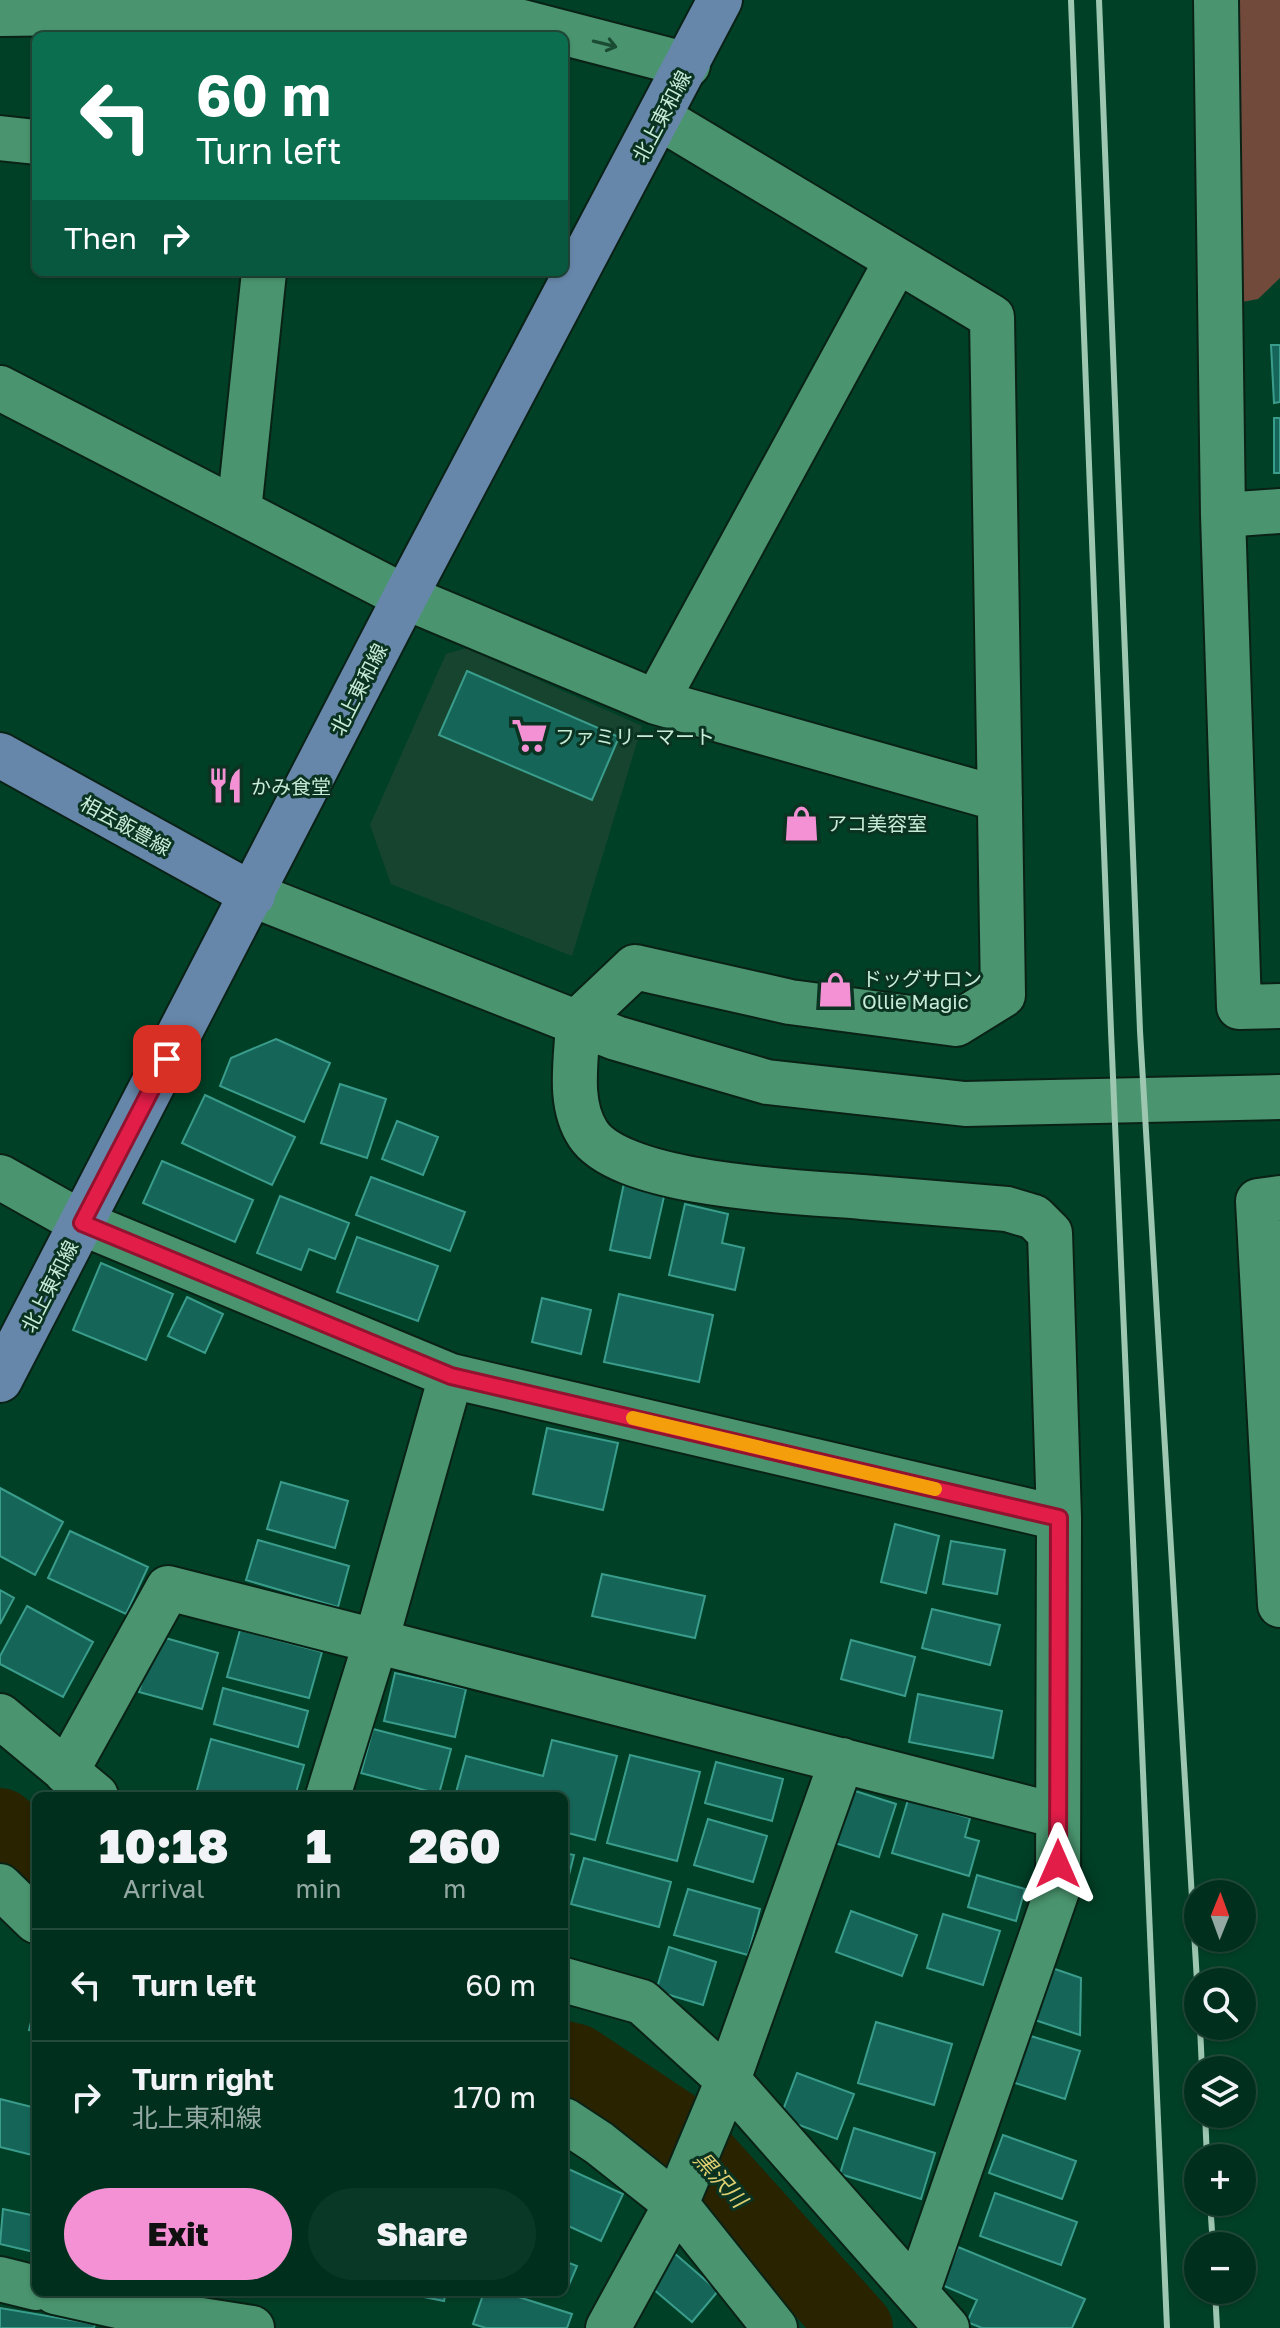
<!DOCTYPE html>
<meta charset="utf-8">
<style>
body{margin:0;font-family:"Golos Text","Noto Sans JP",sans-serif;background:#0a3826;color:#f1f3f6;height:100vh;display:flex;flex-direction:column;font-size:30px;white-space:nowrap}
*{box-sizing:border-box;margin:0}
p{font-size:26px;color:#95a9a4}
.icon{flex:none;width:44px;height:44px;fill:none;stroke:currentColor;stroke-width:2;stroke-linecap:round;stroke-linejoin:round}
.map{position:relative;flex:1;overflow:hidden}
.side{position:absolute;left:32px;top:1792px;width:536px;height:504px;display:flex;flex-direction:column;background:#00301d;border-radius:12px;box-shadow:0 2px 6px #0004,0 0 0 2px #224b3b}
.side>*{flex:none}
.hud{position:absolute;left:32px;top:32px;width:536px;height:244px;border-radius:12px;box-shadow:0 2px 6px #0004,0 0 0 2px #224b3b;background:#0b6e4f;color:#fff;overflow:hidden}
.needle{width:52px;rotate:1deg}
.buttons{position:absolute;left:1184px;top:1880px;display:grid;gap:16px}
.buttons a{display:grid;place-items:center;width:72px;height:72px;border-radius:50%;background:#00301d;box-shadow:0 2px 6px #0004,0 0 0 2px #224b3b;font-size:40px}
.pin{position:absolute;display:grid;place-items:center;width:68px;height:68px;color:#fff;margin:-34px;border-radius:16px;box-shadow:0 4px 12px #0006}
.me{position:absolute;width:88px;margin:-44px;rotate:0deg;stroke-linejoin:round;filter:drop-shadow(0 0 6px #0008)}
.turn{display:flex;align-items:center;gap:28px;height:168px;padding:0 32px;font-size:36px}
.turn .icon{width:104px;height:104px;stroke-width:2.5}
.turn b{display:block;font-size:56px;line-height:68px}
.then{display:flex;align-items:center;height:76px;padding:0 32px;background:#0003;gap:16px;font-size:30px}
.eta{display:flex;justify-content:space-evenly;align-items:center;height:136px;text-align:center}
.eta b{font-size:48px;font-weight:800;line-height:56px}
.button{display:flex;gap:16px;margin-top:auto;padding:16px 32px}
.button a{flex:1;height:92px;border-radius:48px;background:#f491d4;color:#111;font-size:32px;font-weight:800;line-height:92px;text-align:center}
.button a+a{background:#0a3826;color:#f1f3f6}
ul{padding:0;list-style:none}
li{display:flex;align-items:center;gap:24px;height:112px;padding:0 32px;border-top:2px solid #224b3b}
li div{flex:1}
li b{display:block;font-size:30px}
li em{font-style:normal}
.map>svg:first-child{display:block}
.built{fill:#17442f}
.green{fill:#724a3c}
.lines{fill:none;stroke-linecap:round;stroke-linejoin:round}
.river{stroke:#292300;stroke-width:74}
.building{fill:#166559;stroke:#3a9d8c;stroke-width:2}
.minor-casing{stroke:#0a2216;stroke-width:48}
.major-casing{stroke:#0a2216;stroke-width:48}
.minor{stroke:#4a956f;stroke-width:44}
.major{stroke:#6787aa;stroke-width:44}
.rail{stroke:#9dc7b1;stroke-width:6}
.oneway{stroke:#1a4c34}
.route-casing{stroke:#92132f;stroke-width:20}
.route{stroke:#e11d48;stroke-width:14}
.slow{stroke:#f59e0b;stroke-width:14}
.labels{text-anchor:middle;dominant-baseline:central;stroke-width:6;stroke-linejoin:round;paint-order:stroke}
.street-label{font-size:20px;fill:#c8ecd7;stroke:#0a3321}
.poi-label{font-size:20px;fill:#c8ecd7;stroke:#0a3321;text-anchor:start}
.water-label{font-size:22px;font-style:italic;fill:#dfcf71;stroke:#0a3321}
</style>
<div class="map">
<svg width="1280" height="2328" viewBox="0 0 1280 2328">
<rect width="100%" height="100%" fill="#004027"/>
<path class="built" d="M466,648L642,726L572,956L391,884L370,825L446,654Z"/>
<path class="green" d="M1203,0H1280V278L1258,299L1216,307Z"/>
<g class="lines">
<path class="river" d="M0,1825L36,1855
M564,2058L576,2061L675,2127L856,2328"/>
</g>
<path class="building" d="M1271,345H1280V402L1274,403Z
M1274,418H1280V473H1274Z
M467,671L619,737L592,800L439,735Z
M276,1039L330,1063L304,1122L220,1086L231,1058Z
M340,1084L386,1099L367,1158L321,1143Z
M205,1095L295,1137L272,1185L182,1143Z
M397,1121L438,1137L423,1175L382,1159Z
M162,1161L253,1200L235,1242L143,1203Z
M371,1177L465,1212L450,1251L356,1215Z
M624,1183L665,1192L650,1258L610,1250Z
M280,1196L349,1223L335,1259L309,1249L301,1270L257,1253Z
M685,1204L728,1214L722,1243L744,1248L735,1290L669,1275Z
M357,1237L438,1266L418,1321L337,1292Z
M101,1263L173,1294L146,1360L73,1330Z
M619,1294L713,1315L699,1382L604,1362Z
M187,1297L223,1314L205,1353L168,1336Z
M542,1298L591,1310L581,1354L532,1342Z
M547,1428L618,1443L603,1510L533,1494Z
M281,1482L348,1501L335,1548L267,1529Z
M0,1488L63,1522L35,1575L0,1556Z
M895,1524L939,1536L926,1593L881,1582Z
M70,1531L148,1567L126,1614L48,1578Z
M258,1540L349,1566L338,1607L246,1580Z
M951,1541L1005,1550L997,1594L943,1584Z
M602,1574L705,1596L695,1638L592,1616Z
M0,1590L14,1598L0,1624Z
M27,1606L93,1642L63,1697L0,1664V1656Z
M932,1609L1000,1625L990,1665L922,1648Z
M240,1630L322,1652L309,1698L227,1677Z
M155,1635L218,1653L202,1709L139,1692Z
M851,1640L915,1657L905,1696L841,1679Z
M395,1673L466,1689L455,1737L384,1721Z
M223,1688L308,1711L298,1747L214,1724Z
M918,1694L1002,1711L993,1758L909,1742Z
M373,1729L451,1749L439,1794L361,1773Z
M211,1739L304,1765L295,1796L196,1794Z
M552,1740L617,1756L595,1840L564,1832V1796H455L466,1756L543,1776Z
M630,1755L700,1772L677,1861L607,1843Z
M716,1762L783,1779L772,1821L705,1803Z
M852,1790L896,1804L879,1857L835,1843Z
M908,1800L970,1818L965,1837L979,1841L969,1876L892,1853Z
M708,1819L767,1836L753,1882L694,1865Z
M564,1853L574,1855L564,1895Z
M584,1858L671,1882L659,1927L571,1904Z
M977,1875L1025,1889L1016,1921L968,1907Z
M688,1889L760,1909L748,1955L674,1935Z
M851,1911L917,1935L902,1976L836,1952Z
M943,1914L1000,1931L983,1985L927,1968Z
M669,1947L716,1962L703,2005L656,1991Z
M1049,1967L1081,1978L1080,2035L1032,2019Z
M36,2002V2032L29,2030Z
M876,2022L952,2044L934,2105L858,2083Z
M1024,2034L1080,2051L1065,2099L1009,2081Z
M797,2073L854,2094L837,2139L780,2118Z
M0,2099L36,2108V2156L0,2147Z
M854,2128L935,2153L921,2199L840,2174Z
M1003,2135L1076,2161L1062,2199L989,2173Z
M564,2167L623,2194L601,2241L564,2224Z
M995,2193L1077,2222L1061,2265L980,2236Z
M3,2209L36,2216L34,2252L0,2244Z
M958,2247L1085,2299L1072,2328H982L967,2322L977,2300L942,2285Z
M673,2252L718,2291L692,2322L646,2283Z
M564,2261L577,2266L566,2292L564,2291Z
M399,2292H446L444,2301Z
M484,2292H503L572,2314L567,2328H486L473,2324Z
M0,2308L95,2324L94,2328H0Z"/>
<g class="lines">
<defs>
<path id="minor" d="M1216,0L1223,515L1239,1007L1280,1006
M0,14L468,8L688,65
M660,118L992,317L1003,995L956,1024L790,1002L635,967L578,1021C577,1058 567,1102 588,1134C622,1186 802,1192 862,1197C910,1201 958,1205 1007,1209L1034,1217L1050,1233L1059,1518L1058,1888L917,2293
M0,138L36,142
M0,388L405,597L656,702L1000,799
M239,511L264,272
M1223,515L1280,511
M656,702L897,260
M253,895L616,1038L767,1082L965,1104L1280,1097
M0,1177L82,1223L451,1376L1059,1518
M1280,1198L1258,1201L1280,1605
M0,1716L96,1796
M66,1772L168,1588L1058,1816
M328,1796L376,1641L451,1376
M0,1886L36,1921
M564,1980L642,2002L728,2080L947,2328
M564,2120L599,2143L676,2204L775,2328
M0,2279L36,2288
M55,2292L131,2309L252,2328
M608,2328L676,2204L728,2080L842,1760"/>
<path id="major" d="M0,755L253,895
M0,1380L405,597L720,0"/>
</defs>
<use href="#minor" class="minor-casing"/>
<use href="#major" class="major-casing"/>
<use href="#minor" class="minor"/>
<use href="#major" class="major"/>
<path class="rail" d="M1071,0L1111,1031L1167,2328
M1099,0L1140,1031L1198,1998
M1200,2026L1202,2070
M1205,2114L1207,2158
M1210,2202L1213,2246
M1215,2290L1217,2328"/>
</g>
<defs><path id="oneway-shaft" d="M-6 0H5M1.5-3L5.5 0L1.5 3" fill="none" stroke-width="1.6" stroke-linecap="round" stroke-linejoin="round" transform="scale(2)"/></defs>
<use class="oneway" href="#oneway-shaft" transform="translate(605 44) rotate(14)"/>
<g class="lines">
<defs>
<path id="route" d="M167,1059L82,1223L451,1376L1059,1518L1058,1864"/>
</defs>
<use href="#route" class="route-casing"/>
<use href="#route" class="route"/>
<path class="slow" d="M633,1418L935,1489"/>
</g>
<defs>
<symbol id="supermarket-bare" viewBox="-9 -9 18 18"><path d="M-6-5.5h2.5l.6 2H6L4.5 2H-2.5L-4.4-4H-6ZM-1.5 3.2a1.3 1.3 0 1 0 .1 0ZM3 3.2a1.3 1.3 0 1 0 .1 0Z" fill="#f491d4" stroke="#0a3321" stroke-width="2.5" paint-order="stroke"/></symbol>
<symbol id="restaurant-bare" viewBox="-9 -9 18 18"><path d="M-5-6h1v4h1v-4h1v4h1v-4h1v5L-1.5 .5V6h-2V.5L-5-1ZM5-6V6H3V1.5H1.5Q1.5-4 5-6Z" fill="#f491d4" stroke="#0a3321" stroke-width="2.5" paint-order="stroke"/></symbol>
<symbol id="shop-bare" viewBox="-9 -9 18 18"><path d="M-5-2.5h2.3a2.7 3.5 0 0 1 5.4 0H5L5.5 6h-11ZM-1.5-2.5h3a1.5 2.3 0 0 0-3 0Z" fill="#f491d4" stroke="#0a3321" stroke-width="2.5" paint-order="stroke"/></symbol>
</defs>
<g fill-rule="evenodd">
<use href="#supermarket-bare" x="504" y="710" width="51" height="51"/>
<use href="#restaurant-bare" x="200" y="760" width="51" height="51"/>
<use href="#shop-bare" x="776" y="798" width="51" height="51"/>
<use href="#shop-bare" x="810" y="964" width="51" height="51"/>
</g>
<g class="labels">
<g class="street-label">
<text transform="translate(661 116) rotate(-62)">北上東和線</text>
<text transform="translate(358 689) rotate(-63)">北上東和線</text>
<text transform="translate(126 825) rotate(29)">相去飯豊線</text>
<text transform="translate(49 1286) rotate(-63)">北上東和線</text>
</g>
<g class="poi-label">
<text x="555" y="736">ファミリーマート</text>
<text x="251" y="786">かみ食堂</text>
<text x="827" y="823">アコ美容室</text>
<text x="862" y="978">ドッグサロン<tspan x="862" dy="23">Ollie Magic</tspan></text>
</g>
<g class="water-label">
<text transform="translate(721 2179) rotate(48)">黒沢川</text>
</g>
</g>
</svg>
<div class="buttons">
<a><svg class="needle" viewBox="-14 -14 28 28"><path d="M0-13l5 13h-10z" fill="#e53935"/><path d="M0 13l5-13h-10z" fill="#95a9a4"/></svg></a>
<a><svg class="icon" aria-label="search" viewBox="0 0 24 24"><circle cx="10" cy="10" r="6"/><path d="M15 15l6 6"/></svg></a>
<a><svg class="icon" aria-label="layers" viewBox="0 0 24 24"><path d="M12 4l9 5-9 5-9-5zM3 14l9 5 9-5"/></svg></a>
<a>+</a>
<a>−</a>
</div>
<div class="pin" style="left:167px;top:1059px;background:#d93025"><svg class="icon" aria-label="arrive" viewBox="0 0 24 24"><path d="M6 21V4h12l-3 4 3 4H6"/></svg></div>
<svg class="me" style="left:1058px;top:1864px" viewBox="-20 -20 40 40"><path d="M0-17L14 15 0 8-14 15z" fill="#e11d48" stroke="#fff" stroke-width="4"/></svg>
<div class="hud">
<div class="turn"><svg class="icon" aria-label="left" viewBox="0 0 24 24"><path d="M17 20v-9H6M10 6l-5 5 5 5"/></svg><div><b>60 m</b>Turn left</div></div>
<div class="then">Then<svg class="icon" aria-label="right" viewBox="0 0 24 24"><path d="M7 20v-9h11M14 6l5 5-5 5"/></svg></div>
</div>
<section class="side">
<div class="eta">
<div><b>10:18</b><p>Arrival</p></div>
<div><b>1</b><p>min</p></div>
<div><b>260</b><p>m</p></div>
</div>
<ul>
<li><svg class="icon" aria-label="left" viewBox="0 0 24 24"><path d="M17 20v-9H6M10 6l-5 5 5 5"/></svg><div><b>Turn left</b></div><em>60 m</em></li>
<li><svg class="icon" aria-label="right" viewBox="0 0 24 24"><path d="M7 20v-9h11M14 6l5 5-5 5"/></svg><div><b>Turn right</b><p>北上東和線</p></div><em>170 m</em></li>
</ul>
<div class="button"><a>Exit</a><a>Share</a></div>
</section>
</div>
